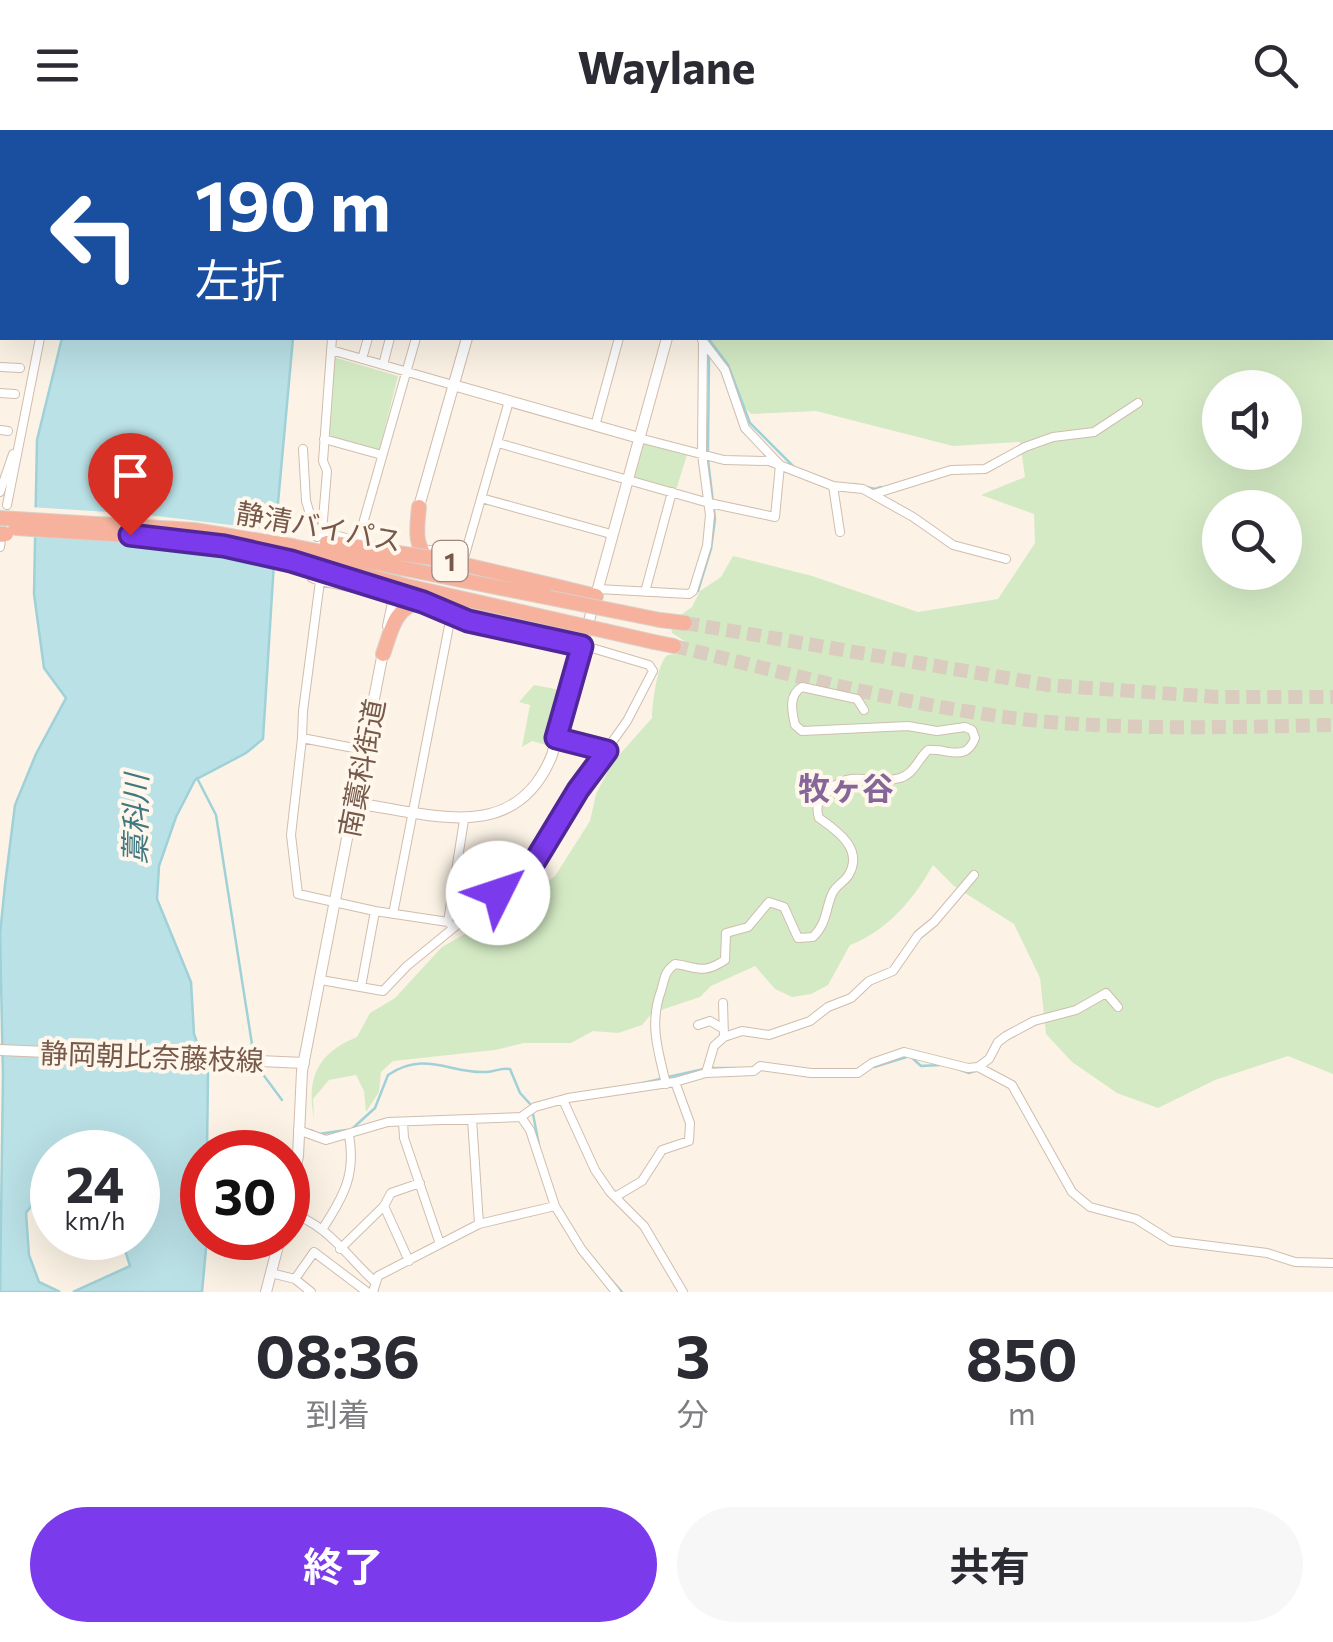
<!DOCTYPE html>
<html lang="ja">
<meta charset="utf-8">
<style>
body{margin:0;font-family:Commissioner,"Noto Sans JP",sans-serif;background:#f7f7f7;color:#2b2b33;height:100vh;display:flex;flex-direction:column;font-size:38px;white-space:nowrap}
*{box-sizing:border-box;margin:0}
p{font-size:32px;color:#7c7c81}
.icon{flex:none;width:55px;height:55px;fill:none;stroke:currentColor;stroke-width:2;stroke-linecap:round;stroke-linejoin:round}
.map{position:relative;height:1162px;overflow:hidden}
.panel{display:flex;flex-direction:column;background:#fff;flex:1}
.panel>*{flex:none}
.hud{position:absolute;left:0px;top:0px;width:1335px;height:210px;box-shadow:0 10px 40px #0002;background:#1a4fa0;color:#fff;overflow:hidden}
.tools{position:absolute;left:1202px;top:240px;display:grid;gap:20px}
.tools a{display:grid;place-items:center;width:100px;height:100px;border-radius:50%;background:#fff;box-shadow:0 10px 40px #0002;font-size:50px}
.speed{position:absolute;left:30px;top:1000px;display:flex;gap:20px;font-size:50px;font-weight:700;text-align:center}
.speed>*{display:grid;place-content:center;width:130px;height:130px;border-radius:50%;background:#fff;box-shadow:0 10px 40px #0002;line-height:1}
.speed small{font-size:25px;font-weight:400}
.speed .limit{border:15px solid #d22;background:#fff;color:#111}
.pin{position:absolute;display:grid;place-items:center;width:85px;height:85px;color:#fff;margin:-102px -42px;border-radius:50% 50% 50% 0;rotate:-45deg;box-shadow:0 0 10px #0007}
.pin .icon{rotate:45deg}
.me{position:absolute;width:110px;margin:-55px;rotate:49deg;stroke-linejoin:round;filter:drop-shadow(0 0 8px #0008)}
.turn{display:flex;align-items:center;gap:35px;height:210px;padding:0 30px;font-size:45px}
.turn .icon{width:130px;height:130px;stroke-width:2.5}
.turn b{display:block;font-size:70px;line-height:85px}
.eta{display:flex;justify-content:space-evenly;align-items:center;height:170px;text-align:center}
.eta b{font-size:60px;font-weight:700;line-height:70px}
.primary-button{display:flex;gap:20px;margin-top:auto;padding:20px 30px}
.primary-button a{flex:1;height:115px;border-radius:60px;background:#7c3aed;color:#fff;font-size:40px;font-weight:700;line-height:115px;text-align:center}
.primary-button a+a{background:#f7f7f7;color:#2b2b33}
header{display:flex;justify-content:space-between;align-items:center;height:130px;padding:0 30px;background:#fff;font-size:45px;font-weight:700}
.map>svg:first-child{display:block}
.green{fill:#d4eac4;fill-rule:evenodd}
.water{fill:#bae1e6;stroke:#a0d1d8;stroke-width:2.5}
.pier{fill:#fcf3e6}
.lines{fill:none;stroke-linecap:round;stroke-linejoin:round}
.stream{stroke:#a0d1d8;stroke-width:2.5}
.highway-tunnel{stroke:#daccbf;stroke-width:14;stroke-dasharray:14 7;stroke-linecap:butt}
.street-casing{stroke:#d0bdae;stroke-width:10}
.secondary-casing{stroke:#d3bcac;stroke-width:12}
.highway-casing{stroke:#d9d1cc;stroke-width:16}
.street{stroke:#fff;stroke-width:8}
.secondary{stroke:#fff;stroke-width:10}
.highway{stroke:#f6b29d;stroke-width:14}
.highway-bridge-casing{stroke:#d9d1cc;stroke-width:16;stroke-linecap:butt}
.highway-bridge{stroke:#f6b29d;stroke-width:14}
.route-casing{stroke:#51269a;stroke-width:25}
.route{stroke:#7c3aed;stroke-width:18}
.labels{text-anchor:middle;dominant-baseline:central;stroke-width:8;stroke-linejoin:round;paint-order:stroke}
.shield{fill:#fff7ec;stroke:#9f887b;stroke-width:2.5}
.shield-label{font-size:25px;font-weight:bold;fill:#76594a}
.street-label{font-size:28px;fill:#76594a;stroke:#fff7ec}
.water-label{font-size:30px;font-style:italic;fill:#417982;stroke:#fff7ec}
.quarter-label{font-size:32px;font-weight:bold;fill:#866699;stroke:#fff7ec}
</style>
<header><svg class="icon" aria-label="menu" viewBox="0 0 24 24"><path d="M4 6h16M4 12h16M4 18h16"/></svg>Waylane<svg class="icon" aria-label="search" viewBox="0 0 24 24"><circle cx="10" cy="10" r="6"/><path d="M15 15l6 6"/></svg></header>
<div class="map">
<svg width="1333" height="1162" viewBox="0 0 1333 1162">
<rect width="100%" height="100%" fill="#fcf3e6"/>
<path class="green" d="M699,0H1333V944L1288,926L1215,950L1158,978L1117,963L1072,932L1046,904L1040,848L1014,794L954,756L933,735C914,769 887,801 850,815L828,855L811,864L792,867L775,859L755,836L711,856L700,867L652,883L642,895L618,903L593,901L571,913H524L495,920L393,931L381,942L379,962L366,982L364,961L356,945L329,950L313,969L314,989C306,947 318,923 357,907L370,883L395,868L442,817L500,784L555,746L590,691L596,664L612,633L652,588C652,576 657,531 668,525C669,524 682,524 684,524L686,512L672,503L671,492L692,477L700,461L721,447L733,426L812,446L918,482L998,469L1035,413L1034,384L981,365L1025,347L1020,312L953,316L816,281L751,284C729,261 715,240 710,208H1332V2ZM1220,258H1285V322H1220ZM1220,378H1285V442H1220Z
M333,227L398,246L379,322L327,306Z
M645,314L687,325L676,360L631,348L641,315Z
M534,555L560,560L546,615L532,611L522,617L530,575L519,572Z
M462,724L489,728L506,750L454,792L451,790Z"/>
<path class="water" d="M62,208H293L277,384L263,609L246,623L195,650L176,687L159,736L157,769L191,852L194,904L208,943L207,1022H202V1108H207L202,1162H73L130,1136L121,1108H138V1022H52V1049L26,1083L29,1125L39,1152L60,1162H0L3,945L0,804L5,755L15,675L36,624L66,568L44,538L34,464L37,310Z"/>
<path class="pier" d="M30,377L140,384L281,401L279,432L169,413L29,407Z"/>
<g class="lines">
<path class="stream" d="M696,0L697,2
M708,208L728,235L750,293L795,338
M708,322L709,225
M854,354L875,359L881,357
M698,461L711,419L715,389L708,330
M197,648L216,685L254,927
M256,935L282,970
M874,937L910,926L921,936L940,935
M712,938H734
M958,939L969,943L975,941
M668,947L704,939
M643,953L660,949
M533,984L539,1015
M353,998L375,978L388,945C425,920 451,944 486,942C496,942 500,937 510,939L520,963L532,976
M311,1000L319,1004L346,1000
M607,1145L622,1162"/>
<path class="highway-tunnel" d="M685,493L1048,555L1217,567H1333
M674,516C798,546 922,580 1049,592C1144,600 1238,597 1333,595"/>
<defs>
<path id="street" d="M0,2H10
M73,2L74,0
M444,2L445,0
M472,2V0
M604,2L605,0
M0,42H2
M0,132L2,102
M0,139H2
M331,220L453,255
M362,229L368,208
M383,235L390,208
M0,237L20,238
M0,263L15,264
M595,296L619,208
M0,300L8,301
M639,308L724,330L769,331L833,356L863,359L913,387L953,415L1006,429
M324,309L382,325
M498,313L709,373L775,387L780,335L745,298L725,240L702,210
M303,319L306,371L317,407
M833,356L840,402
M0,362L13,324
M874,364L951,340L985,339L1025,317L1053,307L1094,302L1138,273
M481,368L611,404
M7,375L40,208
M322,402L362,412
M317,407L322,402L327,341L323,331L332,208
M358,411L416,208
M0,417L2,402
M421,422L430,420L450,425
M464,428L509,271
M313,441L312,448L320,451L303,581L302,608L364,620
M320,451L379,463
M598,459L689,464L693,461L707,416L710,385L702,324L703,210
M645,462L672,362
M556,607L607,621
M302,608L291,705L298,764L375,781L448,792
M393,784L449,496
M451,795L448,792L464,690
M321,850L383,861L407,836L535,731L578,660L627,591L653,541L649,535L582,515
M361,857L375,781
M723,873L724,907
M698,895L710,891L722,898
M978,937L989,929L998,912L1006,906L1034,891L1076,880L1106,863L1118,877
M706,943L714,916L724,907L742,901L769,905L810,891L828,877L851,868L869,851L893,841L918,805L934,792L974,745
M666,954C658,920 649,894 661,861C665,848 664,842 675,834C698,837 702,845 725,830L726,803L748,797L769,772L784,777L798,808L813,807C827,793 825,781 832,764C836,755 843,753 848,746C865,719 836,700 819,688C816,678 817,674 824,666C849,635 870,657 900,648C914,644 918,629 928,620C947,618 966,633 975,608L972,600L965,597L937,601L908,596L802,601L795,595C792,581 788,565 802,557L857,569L864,580
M563,970L595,1040L610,1062L644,1096L683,1162
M521,987L530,1000L555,1076L582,1120L616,1162
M403,992L404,1008L440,1114
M298,1000L326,1010L388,992L521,987L535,977L568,968L675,952L706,943L754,941L760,936L811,943H858L872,933L904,922L968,938L978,937L1012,955L1072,1062L1090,1077L1136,1089L1171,1111L1267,1123L1295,1132L1333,1133
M615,1067L642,1051L662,1020L689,1011L690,993L675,952
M384,1076L409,1131
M288,1082C327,1094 345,1124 374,1151
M479,1094L555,1076
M323,1098C344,1066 356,1044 349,1005
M340,1119L384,1076L391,1063L420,1053
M271,1143L295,1149L311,1162
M295,1149L314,1122L367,1162
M373,1162L378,1146L479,1094L472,989"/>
<path id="secondary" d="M686,0L687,2
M522,2V0
M453,255L639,308
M418,380L467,208
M388,496L396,459
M354,673C429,683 515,717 552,625L667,208
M0,920L304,933
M288,1075L298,1026L302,941L384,517
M266,1162L280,1108"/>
<path id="highway" d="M419,377C417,399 413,416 431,432
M0,388L194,400L292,416
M16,398C108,404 201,407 291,426
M463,441L511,452
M547,454L596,466
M447,478L530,495
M660,490L685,493
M539,508L581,516
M654,512L674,516
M383,524C391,502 394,478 419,472"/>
</defs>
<use href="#street" class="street-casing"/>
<use href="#secondary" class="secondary-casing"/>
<use href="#highway" class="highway-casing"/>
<use href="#street" class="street"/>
<use href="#secondary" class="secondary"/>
<use href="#highway" class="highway"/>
<defs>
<path id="highway-bridge" d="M0,404H6
M327,413L440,429L547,454
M292,416L660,490
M291,426L407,456L654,512
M378,458L468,491L539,508"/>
</defs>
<use href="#highway-bridge" class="highway-bridge-casing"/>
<use href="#highway-bridge" class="highway-bridge"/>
</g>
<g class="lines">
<defs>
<path id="route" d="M130,405L224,416L291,431L423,472L468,491L582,516L556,608L607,621L578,660L535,731L498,763"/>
</defs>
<use href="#route" class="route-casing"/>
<use href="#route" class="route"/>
</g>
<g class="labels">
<rect class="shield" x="432.5" y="411" width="35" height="40" rx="8"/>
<g class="shield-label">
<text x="450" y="431">1</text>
</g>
<g class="street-label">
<text transform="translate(319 396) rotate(10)">静清バイパス</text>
<text transform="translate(361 638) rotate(-79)">南藁科街道</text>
<text transform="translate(152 926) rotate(2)">静岡朝比奈藤枝線</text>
</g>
<g class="water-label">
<text transform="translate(134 689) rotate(-89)">藁科川</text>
</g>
<g class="quarter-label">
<text x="846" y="657">牧ヶ谷</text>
</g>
</g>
</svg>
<div class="tools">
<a><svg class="icon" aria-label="sound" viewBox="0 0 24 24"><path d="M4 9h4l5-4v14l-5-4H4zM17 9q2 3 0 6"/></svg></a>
<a><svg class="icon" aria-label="search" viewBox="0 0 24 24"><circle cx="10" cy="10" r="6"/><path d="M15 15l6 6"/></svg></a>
</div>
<div class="speed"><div>24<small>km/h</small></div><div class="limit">30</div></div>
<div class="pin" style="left:130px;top:405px;background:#d93025"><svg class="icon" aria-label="arrive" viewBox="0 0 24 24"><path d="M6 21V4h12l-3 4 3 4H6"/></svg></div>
<svg class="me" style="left:498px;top:763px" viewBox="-20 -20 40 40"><circle r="19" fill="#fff"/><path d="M0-13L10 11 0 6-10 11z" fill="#7c3aed"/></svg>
<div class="hud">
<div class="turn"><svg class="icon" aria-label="left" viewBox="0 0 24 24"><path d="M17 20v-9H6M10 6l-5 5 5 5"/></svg><div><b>190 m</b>左折</div></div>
</div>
</div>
<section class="panel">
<div class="eta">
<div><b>08:36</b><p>到着</p></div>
<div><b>3</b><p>分</p></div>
<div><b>850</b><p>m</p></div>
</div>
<div class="primary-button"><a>終了</a><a>共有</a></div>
</section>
